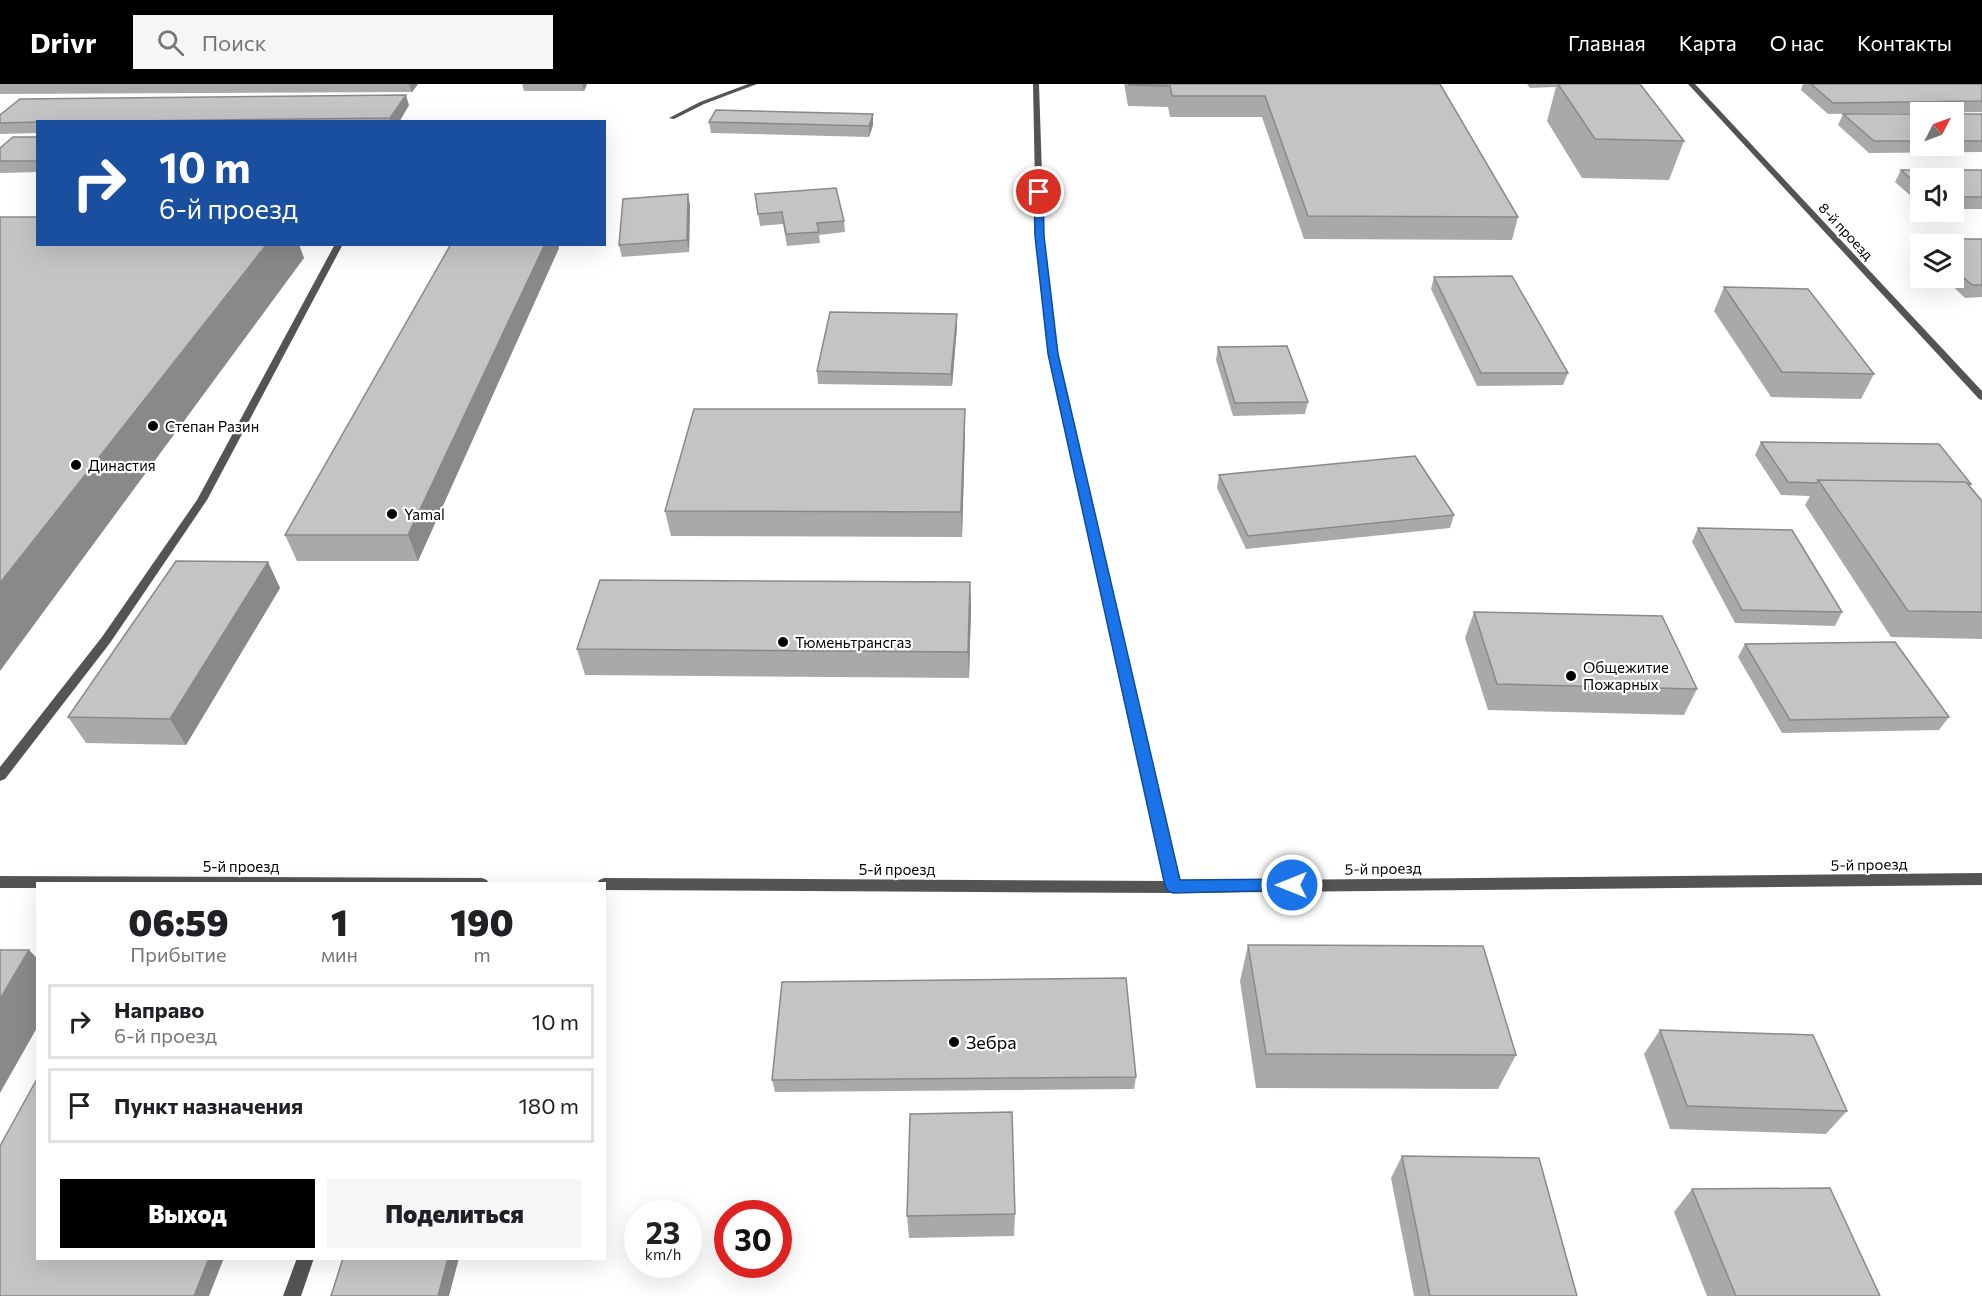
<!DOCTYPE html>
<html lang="ru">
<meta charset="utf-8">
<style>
body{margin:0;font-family:Commissioner,sans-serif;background:#f6f6f6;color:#202124;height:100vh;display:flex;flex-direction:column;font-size:22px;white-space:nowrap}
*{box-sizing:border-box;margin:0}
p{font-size:20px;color:#757577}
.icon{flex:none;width:33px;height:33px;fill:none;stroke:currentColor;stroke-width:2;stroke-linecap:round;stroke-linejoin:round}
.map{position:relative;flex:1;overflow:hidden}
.drawer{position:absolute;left:36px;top:798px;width:570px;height:378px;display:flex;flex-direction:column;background:#fff;border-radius:0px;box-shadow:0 6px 24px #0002}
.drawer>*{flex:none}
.banner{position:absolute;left:36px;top:36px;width:570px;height:126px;border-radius:0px;box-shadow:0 6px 24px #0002;background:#1a4fa0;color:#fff;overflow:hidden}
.needle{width:39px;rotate:48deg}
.fabs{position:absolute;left:1910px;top:18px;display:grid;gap:12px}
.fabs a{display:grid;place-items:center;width:54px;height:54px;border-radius:0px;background:#fff;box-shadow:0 6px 24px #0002;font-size:30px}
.speed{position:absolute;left:624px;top:1116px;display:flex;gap:12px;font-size:30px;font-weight:700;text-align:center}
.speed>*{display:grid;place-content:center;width:78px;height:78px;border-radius:50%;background:#fff;box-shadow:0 6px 24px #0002;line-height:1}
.speed small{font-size:15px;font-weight:400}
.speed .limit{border:9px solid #d22;background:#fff;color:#111}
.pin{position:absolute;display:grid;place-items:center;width:51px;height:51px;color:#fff;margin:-26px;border:3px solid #fff;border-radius:50%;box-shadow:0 2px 6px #0007}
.me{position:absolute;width:66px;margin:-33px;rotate:270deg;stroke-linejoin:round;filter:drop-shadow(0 0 4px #0008)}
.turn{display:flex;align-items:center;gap:21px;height:126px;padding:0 24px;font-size:27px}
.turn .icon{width:78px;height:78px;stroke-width:2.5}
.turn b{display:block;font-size:42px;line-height:51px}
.eta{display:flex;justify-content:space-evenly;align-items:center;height:102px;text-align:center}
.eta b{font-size:36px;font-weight:800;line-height:42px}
.action{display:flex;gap:12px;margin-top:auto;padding:12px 24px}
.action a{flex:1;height:69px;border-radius:0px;background:#000;color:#fff;font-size:24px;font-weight:800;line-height:69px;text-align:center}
.action a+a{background:#f6f6f6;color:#202124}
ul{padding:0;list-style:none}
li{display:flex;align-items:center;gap:18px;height:75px;margin:0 12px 9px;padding:0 12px;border:3px solid #e0e0e0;border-radius:0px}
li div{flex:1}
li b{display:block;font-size:22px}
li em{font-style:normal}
header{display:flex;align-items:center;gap:36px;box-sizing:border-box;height:84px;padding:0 30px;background:#000;color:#fff}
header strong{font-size:28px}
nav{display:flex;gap:33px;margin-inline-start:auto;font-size:21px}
.search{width:420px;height:54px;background:#f6f6f6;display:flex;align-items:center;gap:15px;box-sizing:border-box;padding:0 21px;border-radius:0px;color:#757577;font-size:22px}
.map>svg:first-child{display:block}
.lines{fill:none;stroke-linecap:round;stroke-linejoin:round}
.service{fill:#545454;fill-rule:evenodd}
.minor{fill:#545454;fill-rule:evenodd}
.tertiary{fill:#545454;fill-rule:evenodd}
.wall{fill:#a9a9a9}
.shaded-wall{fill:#898989}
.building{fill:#c4c4c4;stroke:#898989;stroke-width:1.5}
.route{fill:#1a73e8;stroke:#114b97;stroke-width:1.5}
.poi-dot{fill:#000;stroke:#fff;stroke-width:2}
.labels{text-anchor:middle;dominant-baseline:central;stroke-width:4.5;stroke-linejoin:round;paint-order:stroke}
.far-street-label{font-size:14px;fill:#000;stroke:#fff}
.poi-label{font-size:15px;fill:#000;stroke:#fff;text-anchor:start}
.street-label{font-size:15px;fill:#000;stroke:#fff}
.near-poi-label{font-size:18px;fill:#000;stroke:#fff;text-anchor:start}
</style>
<header>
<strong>Drivr</strong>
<div class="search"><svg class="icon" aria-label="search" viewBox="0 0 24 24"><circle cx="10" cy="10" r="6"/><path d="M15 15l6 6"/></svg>Поиск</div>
<nav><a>Главная</a><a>Карта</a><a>О нас</a><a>Контакты</a></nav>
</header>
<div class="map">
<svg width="1982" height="1212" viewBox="0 0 1982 1212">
<rect width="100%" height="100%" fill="#fff"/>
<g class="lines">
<path class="service" d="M748,0H757L704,20L674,35L669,34L700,18Z
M335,160H343L207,416L110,559L5,695L0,697V683L102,553L197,416Z
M297,1174H314L301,1212H283Z"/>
<path class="minor" d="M1033,0H1039L1044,152L1058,270L1179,797L1982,789V801L1173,809L604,806V800H597L599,796L604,794L1165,797L1048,270L1036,152Z
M0,792L482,794L487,796L489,800H38V804H0Z"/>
<path class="tertiary" d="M1688,0H1695L1982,307V316L1979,315Z"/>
</g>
<path class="wall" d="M0,0H418L412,8L0,10Z
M522,0H587L584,7H524Z
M1124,0H1440L1518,133L1512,156L1304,155L1262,33H1170L1168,23L1128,22Z
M1527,0H1640L1684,57L1669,96L1582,94L1547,37L1556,3L1530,4Z
M1803,0H1982V28L1828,30L1801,6Z
M409,21L399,38H38V49L0,50V31Z
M1843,30H1920V62H1953V30H1982V68L1869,69L1838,41Z
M709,38L873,41L869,53L711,49Z
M38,53V88L0,89V64Z
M1901,86H1982V125H1953V94H1920V120L1895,98Z
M688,110L690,122L689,168L622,173L619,161Z
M755,110L844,137L845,148L819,151L820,159L787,162L783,140L760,142Z
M1922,155H1982V213L1965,214L1944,194H1953V160H1920V171L1916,167Z
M451,160H558L559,164L418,477H297L285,451Z
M1434,193L1568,289L1563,301L1477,302L1431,205Z
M1724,203L1874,290L1861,315L1771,313L1714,227Z
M957,242L952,302L818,300L817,287Z
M1218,263L1308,318L1305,330L1233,332L1216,276Z
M965,350L962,453L671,452L665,427Z
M1761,358L1971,400L1970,402L1982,417V555L1891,553L1805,421L1810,412L1781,411L1755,371Z
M1219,391L1454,431L1450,444L1246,465L1217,404Z
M1698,444L1842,528L1835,542L1735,539L1692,458Z
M268,478L280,504L186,661L86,659L68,633Z
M970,498L971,524L969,594L585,591L577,565Z
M1474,528L1697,605L1684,631L1488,626L1465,554Z
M1745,560L1949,633L1939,646L1782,649L1738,573Z
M1248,861L1516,971L1498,1005L1256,1004L1240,897Z
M1660,946L1847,1027L1826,1050L1670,1045L1644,970Z
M1136,993L1134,1005L775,1008L772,996Z
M1402,1072L1577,1212H1414L1391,1094Z
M1692,1105L1880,1212H1707L1674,1128Z
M1015,1130L1014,1152L909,1154L907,1132Z"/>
<path class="shaded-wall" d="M409,0H418L412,8Z
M582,0H587L584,7Z
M406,11L409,21L399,38H391L390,34Z
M873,30V41L869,53V42Z
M688,110L690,122L689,168L687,156Z
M267,160H299L304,174L0,587V499Z
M545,160H558L559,164L418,477L408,451Z
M957,230V242L952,302L951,290Z
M965,325V350L962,453L961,428Z
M268,478L280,504L186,661L170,635Z
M970,498L971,524L969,594L968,568Z
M29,866L38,875V942L0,1009V915Z
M209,1174H224L209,1212H194Z
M448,1174H459L449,1212H438Z"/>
<path class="building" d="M1129,0H1440L1518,133L1308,132L1265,12H1172L1170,2L1129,1Z
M1558,0H1640L1684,57L1595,55Z
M1811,0H1982V17L1833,19Z
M406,11L390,34L38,38L0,39V31L20,15Z
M716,26L873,30L869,42L709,38Z
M1843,30H1920V57H1874Z
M1953,30H1982V57H1953Z
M13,53H38V77H0V64Z
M1901,86H1982V113H1953V94H1920V103Z
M836,104L844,137L817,139L819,148L786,150L782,128L758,130L755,110Z
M688,110L687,156L619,161L623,115Z
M0,133H38V160H267L0,499Z
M1922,155H1982V201H1972L1953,184V160H1928Z
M451,160H545L408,451H285Z
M1512,192L1568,289H1481L1434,193Z
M1724,203L1808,205L1874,290L1782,288Z
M830,228L957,230L951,290L817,287Z
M1287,262L1308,318L1235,319L1218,263Z
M694,325H965L961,428L665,427Z
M1761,358L1939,360L1971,400H1968L1966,398L1818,396L1817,399L1788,398Z
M1415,372L1454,431L1248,452L1219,391Z
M1818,396L1966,398L1982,417V528L1908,527Z
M1698,444L1792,446L1842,528L1742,526Z
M176,477L268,478L170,635L68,633Z
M600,496L970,498L968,568L577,565Z
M1474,528L1662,532L1697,605L1497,600Z
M1895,558L1949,633L1790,636L1745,560Z
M1248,861L1483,862L1516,971L1266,970Z
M0,866H29L0,915Z
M1126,894L1136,993L772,996L782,898Z
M1660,946L1813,951L1847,1027L1687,1022Z
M38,993V1174H209L194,1212H0V1062Z
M1012,1028L1015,1130L907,1132L910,1030Z
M1402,1072L1539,1074L1577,1212H1430Z
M1830,1104L1880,1212H1736L1692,1105Z
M343,1174H448L438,1212H331Z"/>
<path class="route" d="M1039,106L1043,108L1044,152L1058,270L1180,796L1292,795L1298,797L1300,801L1298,806L1173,809L1168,807L1165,802L1048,270L1035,152L1034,108Z"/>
<g class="poi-dot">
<circle cx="153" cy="342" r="6"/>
<circle cx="76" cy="381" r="6"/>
<circle cx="392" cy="430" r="6"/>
<circle cx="783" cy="558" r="6"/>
<circle cx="1571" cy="592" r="6"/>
<circle cx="954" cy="958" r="6"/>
</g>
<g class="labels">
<g class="far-street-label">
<text transform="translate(1846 147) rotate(47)">8-й проезд</text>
</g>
<g class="poi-label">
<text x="165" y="342">Степан Разин</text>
<text x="88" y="381">Династия</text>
<text x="404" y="430">Yamal</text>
<text x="795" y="558">Тюменьтрансгаз</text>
<text x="1583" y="583">Общежитие<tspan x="1583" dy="17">Пожарных</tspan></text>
</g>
<g class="street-label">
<text transform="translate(1869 780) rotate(-1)">5-й проезд</text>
<text x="241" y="782">5-й проезд</text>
<text transform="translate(1383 784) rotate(-1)">5-й проезд</text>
<text x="897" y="785">5-й проезд</text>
</g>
<g class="near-poi-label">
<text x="966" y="958">Зебра</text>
</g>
</g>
</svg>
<div class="fabs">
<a><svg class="needle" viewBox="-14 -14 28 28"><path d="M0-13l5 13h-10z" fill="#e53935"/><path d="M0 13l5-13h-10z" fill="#757577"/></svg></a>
<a><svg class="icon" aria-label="sound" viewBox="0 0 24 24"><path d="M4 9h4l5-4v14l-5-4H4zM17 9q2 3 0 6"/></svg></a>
<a><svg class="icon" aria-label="layers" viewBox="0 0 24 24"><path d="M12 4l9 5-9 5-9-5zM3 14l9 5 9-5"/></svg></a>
</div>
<div class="speed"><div>23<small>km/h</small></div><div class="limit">30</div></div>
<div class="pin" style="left:1039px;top:108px;background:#d93025"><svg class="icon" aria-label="arrive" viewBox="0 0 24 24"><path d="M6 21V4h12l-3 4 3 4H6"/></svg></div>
<svg class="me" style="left:1292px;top:801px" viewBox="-20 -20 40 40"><circle r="17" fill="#1a73e8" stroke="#fff" stroke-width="3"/><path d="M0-11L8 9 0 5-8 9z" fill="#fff"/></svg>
<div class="banner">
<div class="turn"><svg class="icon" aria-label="right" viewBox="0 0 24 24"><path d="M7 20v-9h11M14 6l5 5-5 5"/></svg><div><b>10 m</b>6-й проезд</div></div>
</div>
<section class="drawer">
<div class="eta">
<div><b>06:59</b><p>Прибытие</p></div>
<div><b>1</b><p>мин</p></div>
<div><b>190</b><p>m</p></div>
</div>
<ul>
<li><svg class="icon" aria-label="right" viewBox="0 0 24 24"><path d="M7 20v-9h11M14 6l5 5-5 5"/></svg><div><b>Направо</b><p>6-й проезд</p></div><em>10 m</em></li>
<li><svg class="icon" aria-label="arrive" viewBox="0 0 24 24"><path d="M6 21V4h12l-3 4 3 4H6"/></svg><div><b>Пункт назначения</b></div><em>180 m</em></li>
</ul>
<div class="action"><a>Выход</a><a>Поделиться</a></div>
</section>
</div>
